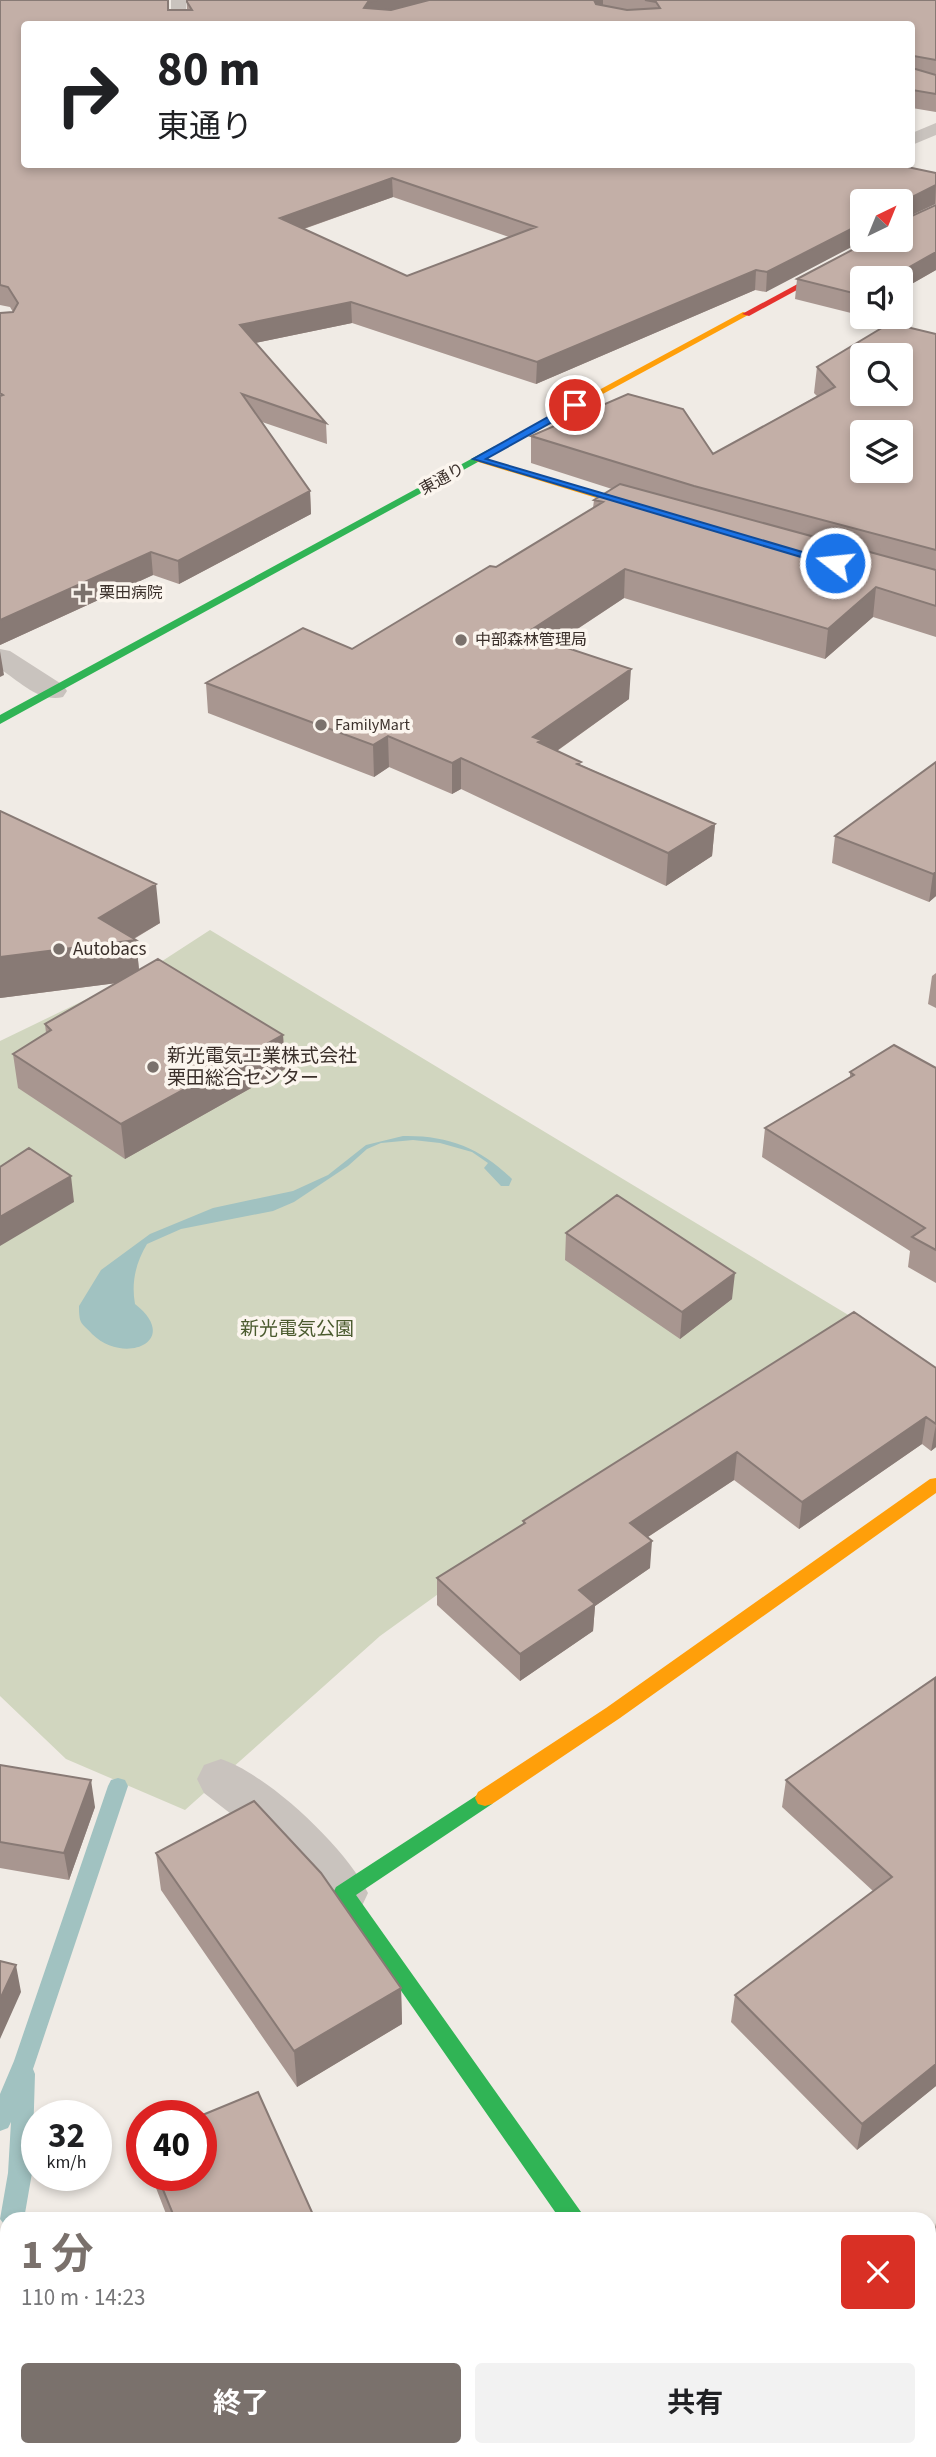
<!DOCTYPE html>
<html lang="ja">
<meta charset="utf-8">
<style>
body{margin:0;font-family:"Source Sans 3","Noto Sans JP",sans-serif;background:#f2f2f2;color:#202124;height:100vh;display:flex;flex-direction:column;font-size:26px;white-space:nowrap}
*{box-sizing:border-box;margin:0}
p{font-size:23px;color:#757577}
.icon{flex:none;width:38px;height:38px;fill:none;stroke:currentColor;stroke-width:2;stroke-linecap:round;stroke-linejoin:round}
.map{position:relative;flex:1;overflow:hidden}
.details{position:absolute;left:0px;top:2212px;width:936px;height:245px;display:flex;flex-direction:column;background:#fff;border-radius:21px 21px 0 0;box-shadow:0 4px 10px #0003}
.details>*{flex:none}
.top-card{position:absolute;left:21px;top:21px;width:894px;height:147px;border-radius:7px;box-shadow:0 4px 10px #0003;background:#fff;color:#202124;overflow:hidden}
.needle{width:46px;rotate:43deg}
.tools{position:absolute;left:850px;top:189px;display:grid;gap:14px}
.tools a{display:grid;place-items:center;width:63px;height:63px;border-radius:7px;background:#fff;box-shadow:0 4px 10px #0003;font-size:35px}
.speed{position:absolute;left:21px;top:2100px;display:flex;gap:14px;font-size:35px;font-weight:700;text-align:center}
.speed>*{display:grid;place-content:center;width:91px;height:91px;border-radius:50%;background:#fff;box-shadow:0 4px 10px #0003;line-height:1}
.speed small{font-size:18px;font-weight:400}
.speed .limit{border:10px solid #d22;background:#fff;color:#111}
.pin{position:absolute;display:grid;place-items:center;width:60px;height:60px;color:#fff;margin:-30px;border:4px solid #fff;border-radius:50%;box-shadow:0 2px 7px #0007}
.me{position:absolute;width:77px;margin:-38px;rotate:286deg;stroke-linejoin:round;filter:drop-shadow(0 0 5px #0008)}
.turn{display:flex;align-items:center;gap:24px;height:147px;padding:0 21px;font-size:32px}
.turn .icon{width:91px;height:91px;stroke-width:2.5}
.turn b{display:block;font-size:49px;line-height:60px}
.round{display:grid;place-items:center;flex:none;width:74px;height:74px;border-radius:7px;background:#f2f2f2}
.head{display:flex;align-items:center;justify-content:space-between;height:119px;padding:0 21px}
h1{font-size:42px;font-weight:700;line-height:52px;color:#7a716c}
.primary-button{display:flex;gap:14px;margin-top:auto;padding:14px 21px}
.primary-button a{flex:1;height:80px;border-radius:7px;background:#7a716c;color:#fff;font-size:28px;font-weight:700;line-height:80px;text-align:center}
.primary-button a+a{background:#f2f2f2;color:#202124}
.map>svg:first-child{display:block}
.green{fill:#d1d6bf}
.water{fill:#a1c2c1}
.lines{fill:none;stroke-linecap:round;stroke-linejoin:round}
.stream{fill:#a1c2c1;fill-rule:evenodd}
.street{fill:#c9c3be;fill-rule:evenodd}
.fast{fill:#30b455;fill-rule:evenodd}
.slow{fill:#ff9f0a;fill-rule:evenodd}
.jam{fill:#e5322d;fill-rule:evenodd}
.wall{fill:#a89690;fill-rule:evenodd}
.shaded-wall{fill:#887a75}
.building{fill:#c3afa7;stroke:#887a75;stroke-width:2;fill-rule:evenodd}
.route{fill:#1a73e8;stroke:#114b97;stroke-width:2}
.poi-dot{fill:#7a716c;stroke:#fbf5ee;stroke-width:2.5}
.labels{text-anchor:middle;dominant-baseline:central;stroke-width:7;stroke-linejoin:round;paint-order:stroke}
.far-street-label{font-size:16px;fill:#3b302b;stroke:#fbf5ee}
.far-poi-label{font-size:16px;fill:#3b302b;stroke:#fbf5ee;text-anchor:start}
.poi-label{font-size:19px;fill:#3b302b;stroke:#fbf5ee;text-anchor:start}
.park-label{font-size:19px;fill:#4a5a2e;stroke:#fbf5ee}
</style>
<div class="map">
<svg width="936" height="2457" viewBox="0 0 936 2457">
<rect width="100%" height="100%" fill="#f0ebe5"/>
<path class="green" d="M210,930L860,1322L513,1540L380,1636L185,1810L66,1759L0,1696V1041L153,967Z"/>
<path class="water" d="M403,1136C447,1135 481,1148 512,1179L509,1186H501L484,1168L488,1163L472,1152L440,1143L413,1140L381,1143L367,1149L348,1166L294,1202L273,1211L181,1229L147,1244C136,1262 131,1282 135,1304C182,1341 125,1366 92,1334C89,1330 83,1326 81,1322C79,1318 79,1310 79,1306L101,1270L150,1234L213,1208L293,1191L328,1175L366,1145Z"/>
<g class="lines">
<path class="stream" d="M118,1778L125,1780L128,1786L33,2069L35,2074L32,2173L24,2219H7V2228L0,2219L8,2173L11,2122L8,2128L0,2131V2094L14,2061L108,1786L111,1780Z
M7,2243V2307L0,2310V2245Z"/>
<path class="street" d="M171,0H187L185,19L191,24H171Z
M936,123V135L912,145V133Z
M0,649L10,651L63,685L67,691L63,697C40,703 19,681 0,669Z
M221,1759C269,1775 346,1848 368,1893L361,1908L343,1915L325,1908L266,1841L204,1793L197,1779L204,1765Z
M472,2450H540L537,2457H469Z
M704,2450H768L771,2457H707Z"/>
<path class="fast" d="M495,446L500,449L498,451L0,724V715Z
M485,1790L492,1792L495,1798L492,1804L356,1895L586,2219H560L333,1893L336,1887Z"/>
<path class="slow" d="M743,312L750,314L498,451L490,449Z
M475,457H481L655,511L646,513L475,461Z
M936,1478V1493L620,1718L492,1804L485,1806L478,1804L475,1798L478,1792L606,1708L930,1479Z"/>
<path class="jam" d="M879,240H889L749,316L742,314Z"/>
</g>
<path class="wall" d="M0,0H169V10H187V0H936V112L912,108V24H24L936,173V204L903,219V220L936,205V270L901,290L863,278V313L859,315L795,299L797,279L901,240V201H863L766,292L755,290L536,384L352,323L255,343L326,423L327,444L262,422L310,491L311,514L179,584L153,575L0,645V313L13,312L10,307L0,305ZM393,197L509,237L407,276L304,229Z
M936,334V637L873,617L825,659L624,598L555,644L629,699L557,751L581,765L715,824L712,856L666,886L461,789L452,794L389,767L374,777L208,713L206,683L352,649L496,567L593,508L594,500L612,489L531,463V436L713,454L817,396L814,393L817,367Z
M936,762V896L929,902L832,863L835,836Z
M0,811L160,923L134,939L136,940L139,970L283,1035L285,1069L125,1159L18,1088L13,1054L46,1033L45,1024L117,983L0,998Z
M936,973V1008L928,1004L932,976Z
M936,1068V1283L908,1267L910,1251L762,1157L765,1128L850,1077V1072Z
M566,1233L732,1299L680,1339L565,1260Z
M936,1368V1447L931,1451L922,1444L799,1529L734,1480L648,1537L650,1568L595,1606L593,1631L520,1681L437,1605V1578L523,1524V1521Z
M936,1679V2086L857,2150L731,2022L735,1995L873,1891L782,1807L786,1780Z
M0,1765L95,1807L69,1880L0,1868Z
M156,1853L401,1988L402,2024L297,2087L161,1890Z
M151,2175H201L315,2219H168Z
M936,2223V2239L933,2236Z
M929,2307L936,2314V2435L929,2428Z
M809,2450H874L865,2457H815Z"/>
<path class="shaded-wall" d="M377,0H434L364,24V8L368,2Z
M592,0H603V7L592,14Z
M914,56L913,72L912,73V58Z
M392,178L393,197L280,237V218Z
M936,185L935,204L901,220L902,202Z
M863,223V240H865L766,292L767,272Z
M936,252V270L901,290V278H890Z
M756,270L755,290L536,384L537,362Z
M863,294V313L859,315L861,295Z
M351,302L352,323L241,346L240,325Z
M310,491L311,514L179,584L178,561Z
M151,552L153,575L0,645V620Z
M625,569L624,598L524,664L525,634Z
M876,587L873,617L825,659L828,629Z
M0,651L4,675L0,677Z
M631,669L629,699L541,762L533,737Z
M388,736L389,767L374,777L373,745Z
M461,758V789L452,794V763Z
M715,824L712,856L666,886L668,853Z
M936,872V896L929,902L933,874Z
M156,884L160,923L131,940H136L140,980L0,998V957L99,918Z
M283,1035L285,1069L125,1159L121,1124Z
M71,1176L74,1202L0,1246V1217Z
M735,1273L732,1299L680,1339L682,1312Z
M926,1417L922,1444L799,1529L802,1502Z
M936,1424V1447L931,1451Z
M737,1452L734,1480L628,1550L630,1523Z
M652,1541L650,1568L595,1606L593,1631L520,1681V1654L579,1590Z
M91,1780L95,1807L69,1880L64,1853Z
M16,1965L21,1992L0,2039V1999Z
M401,1988L402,2024L297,2087L294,2051Z
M936,2064V2086L857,2150L862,2124Z
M849,2450H874L865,2457H840Z"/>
<path class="building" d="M0,0H168V10H192L187,2V0H377L368,2L364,8L391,10L429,0H594L596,4L627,10L660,8L656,2L645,0H936V60L914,56L912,58V24H24V164H893L936,173V185L902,202L903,220L936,205V252L890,278H863V294L861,295L797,279L871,240H901V201H863V223L767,272L756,270L537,362L351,302L240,325L326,423L242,394L310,491L178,561L151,552L0,620V396L3,395L0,393V313L13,312L18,303L8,287L0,285ZM392,178L536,227L407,276L280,218Z
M912,68L936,75V94L912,90Z
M890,323L936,334V550L694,486L531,436L628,394L683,409L713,454L835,387L817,367ZM863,355H901V394H863ZM863,432H901V471H863Z
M620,484L936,570V606L876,587L828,629L625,569L525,634L631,669L533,737L541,740L538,742L581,762L577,764L715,824L668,853L461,758L452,763L388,736L373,745L206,683L303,628L352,649L490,566L496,567L603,502L594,500Z
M936,762V872L933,874L835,836Z
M0,811L156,884L99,918L136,940L0,957Z
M158,959L283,1035L121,1124L13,1054L51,1030L45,1024Z
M894,1045L936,1068V1250L912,1237L925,1228L765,1128L854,1075L850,1072Z
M29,1148L71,1176L0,1217V1167Z
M617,1195L735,1273L682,1312L566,1233Z
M854,1312L936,1368V1424L926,1417L802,1502L737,1452L630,1523L652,1541L579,1590L595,1604L520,1654L437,1578L525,1523L523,1521Z
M935,1678L936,2064L862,2124L735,1995L892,1877L786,1780Z
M0,1765L91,1780L64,1853L0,1842Z
M254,1801L321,1873L401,1988L294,2051L156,1853Z
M0,1961L16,1965L0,1999Z
M258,2092L315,2219H175L157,2175H201V2116H200Z
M366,2214L368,2219H355Z
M929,2307L936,2314V2403L929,2396Z
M633,2450H712L717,2457H623Z
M834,2450H849L840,2457Z"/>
<path class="route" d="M575,402L580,405L579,407L486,459L840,563L831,566L473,459Z"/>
<g class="poi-dot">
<path d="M79.5 582.5h7v7h7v7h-7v7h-7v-7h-7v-7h7z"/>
<circle cx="461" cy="640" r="7"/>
<circle cx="321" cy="725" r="7"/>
<circle cx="59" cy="949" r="7"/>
<circle cx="153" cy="1067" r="7"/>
</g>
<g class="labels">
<g class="far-street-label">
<text transform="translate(442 479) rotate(-29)">東通り</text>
</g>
<g class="far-poi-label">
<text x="99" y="593">栗田病院</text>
<text x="475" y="640">中部森林管理局</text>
<text x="335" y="725">FamilyMart</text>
</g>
<g class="poi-label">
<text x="73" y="949">Autobacs</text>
<text x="167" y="1056">新光電気工業株式会社<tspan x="167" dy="22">栗田総合センター</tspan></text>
</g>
<g class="park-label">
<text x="297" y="1329">新光電気公園</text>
</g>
</g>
</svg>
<div class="tools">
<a><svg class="needle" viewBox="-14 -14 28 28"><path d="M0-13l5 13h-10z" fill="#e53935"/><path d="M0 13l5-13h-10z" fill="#757577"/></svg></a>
<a><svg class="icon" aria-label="sound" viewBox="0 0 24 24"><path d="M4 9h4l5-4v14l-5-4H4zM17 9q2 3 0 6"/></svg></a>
<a><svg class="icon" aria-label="search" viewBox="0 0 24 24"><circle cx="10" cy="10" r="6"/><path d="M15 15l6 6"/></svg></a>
<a><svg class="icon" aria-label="layers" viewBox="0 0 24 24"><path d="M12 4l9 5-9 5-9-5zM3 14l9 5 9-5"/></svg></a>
</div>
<div class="speed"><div>32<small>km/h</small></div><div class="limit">40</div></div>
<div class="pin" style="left:575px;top:405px;background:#d93025"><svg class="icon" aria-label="arrive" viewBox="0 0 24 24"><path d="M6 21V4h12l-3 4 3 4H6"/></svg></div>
<svg class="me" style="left:835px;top:563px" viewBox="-20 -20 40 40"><circle r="17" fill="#1a73e8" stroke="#fff" stroke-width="3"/><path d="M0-11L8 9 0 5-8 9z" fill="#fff"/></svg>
<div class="top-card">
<div class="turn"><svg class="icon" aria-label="right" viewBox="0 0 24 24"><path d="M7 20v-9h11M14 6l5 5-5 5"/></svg><div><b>80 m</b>東通り</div></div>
</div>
<section class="details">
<div class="head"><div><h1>1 分</h1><p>110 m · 14:23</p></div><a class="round" style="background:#d93025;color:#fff"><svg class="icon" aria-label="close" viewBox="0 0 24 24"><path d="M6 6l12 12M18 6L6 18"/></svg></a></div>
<div class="primary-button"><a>終了</a><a>共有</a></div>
</section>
</div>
